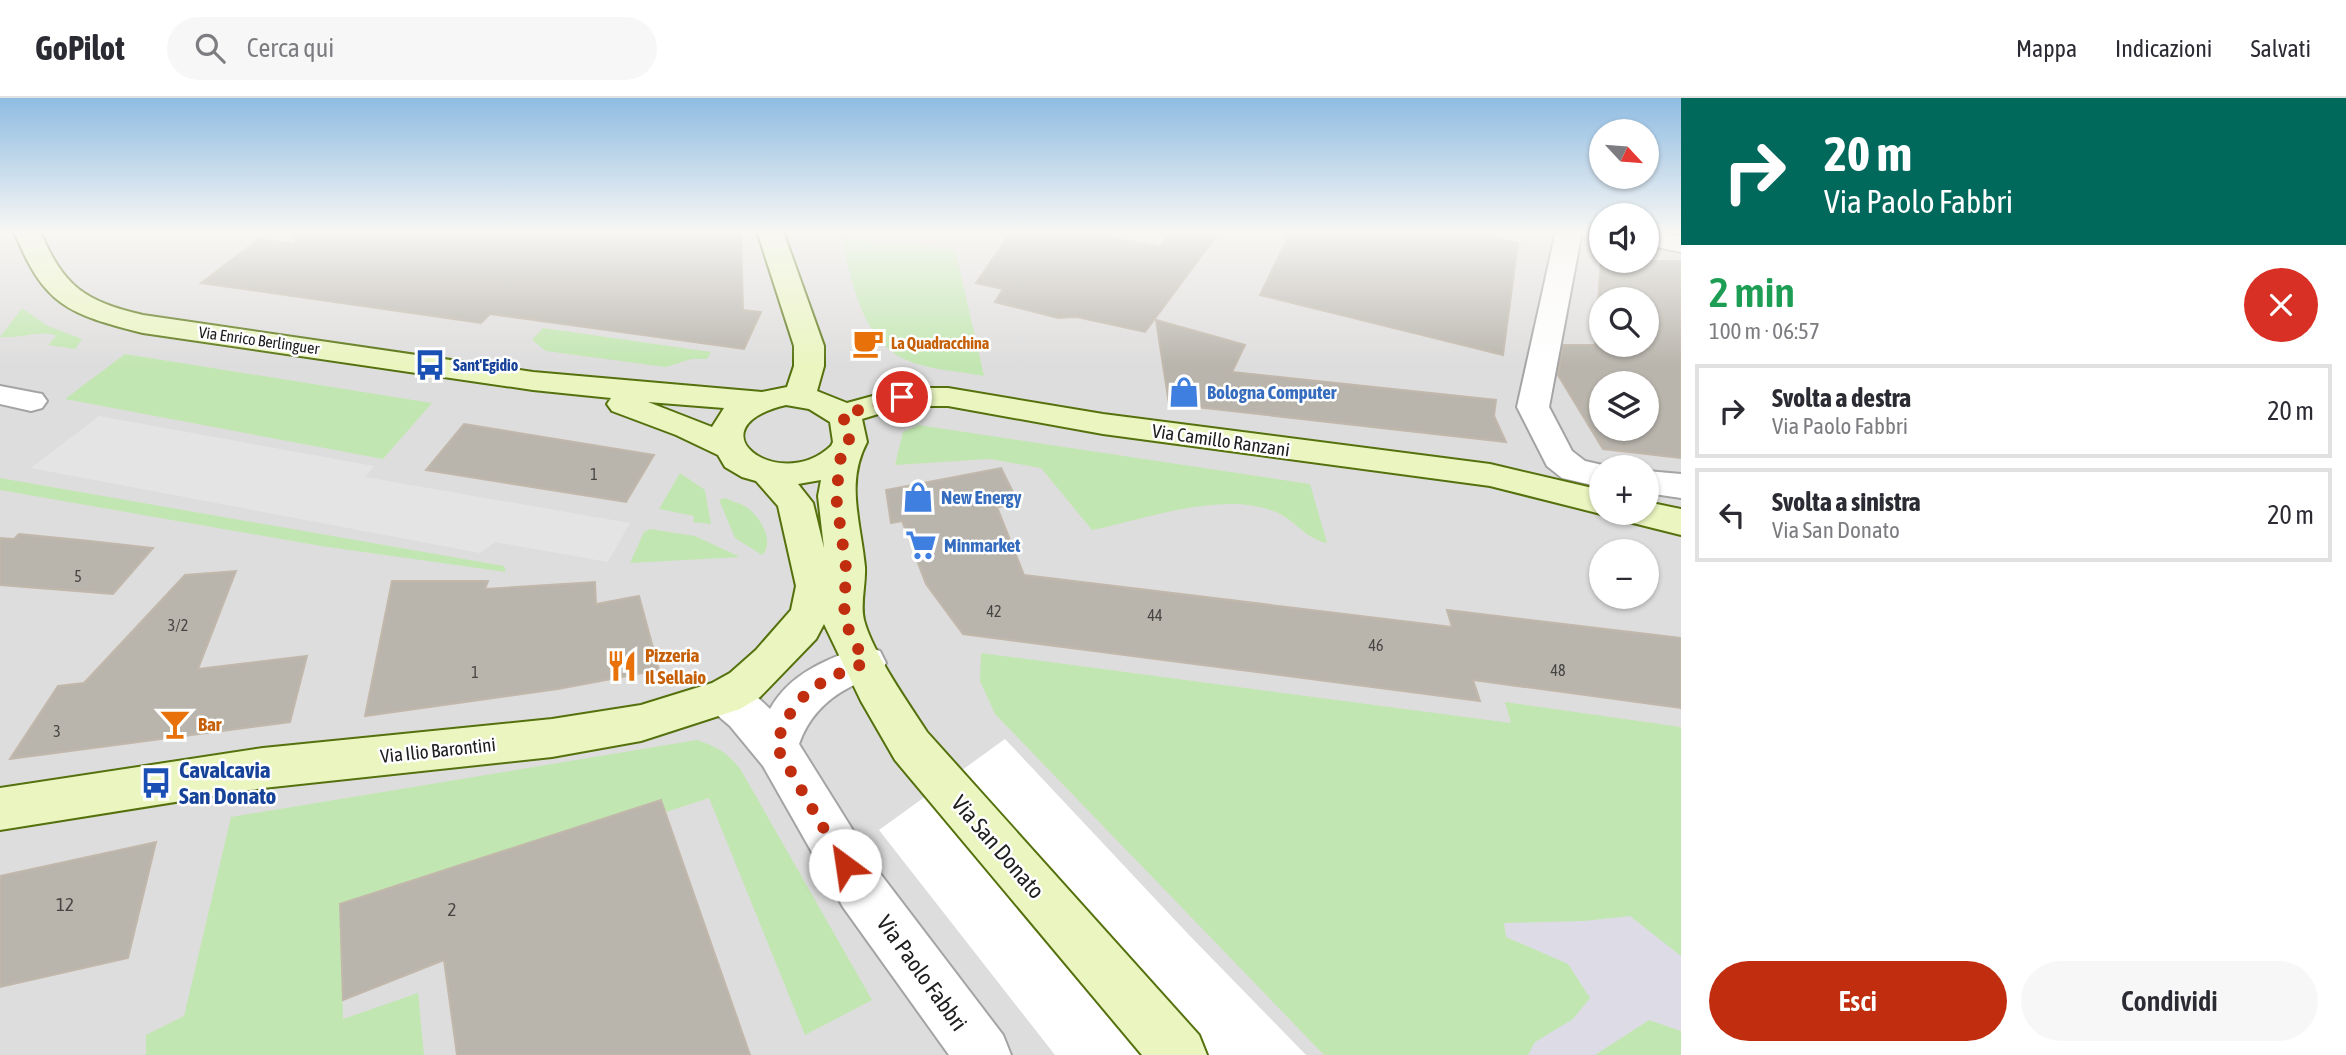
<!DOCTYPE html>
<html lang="it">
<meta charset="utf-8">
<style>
body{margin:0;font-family:"Asap Condensed",sans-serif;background:#f7f7f7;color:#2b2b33;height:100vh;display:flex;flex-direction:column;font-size:26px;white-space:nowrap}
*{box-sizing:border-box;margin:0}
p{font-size:23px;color:#7c7c81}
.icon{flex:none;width:38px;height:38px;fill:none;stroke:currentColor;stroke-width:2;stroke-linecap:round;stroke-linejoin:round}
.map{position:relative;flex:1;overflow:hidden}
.side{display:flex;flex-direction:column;background:#fff;width:665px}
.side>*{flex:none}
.banner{background:#00695c;color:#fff;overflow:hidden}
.needle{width:46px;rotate:116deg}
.tools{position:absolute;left:1589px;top:21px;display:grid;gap:14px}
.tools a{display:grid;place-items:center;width:70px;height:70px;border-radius:50%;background:#fff;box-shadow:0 2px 5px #0004;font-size:35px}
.pin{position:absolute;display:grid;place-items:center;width:60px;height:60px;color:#fff;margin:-30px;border:4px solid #fff;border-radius:50%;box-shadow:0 2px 7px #0007}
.me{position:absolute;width:77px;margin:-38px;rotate:329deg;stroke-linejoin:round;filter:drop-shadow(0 0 5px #0008)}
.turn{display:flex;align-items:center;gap:24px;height:147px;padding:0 28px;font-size:32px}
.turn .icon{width:91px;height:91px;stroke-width:2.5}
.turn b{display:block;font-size:49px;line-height:60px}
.round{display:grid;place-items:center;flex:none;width:74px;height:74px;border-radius:37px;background:#f7f7f7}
.overview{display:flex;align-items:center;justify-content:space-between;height:119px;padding:0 28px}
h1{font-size:42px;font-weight:600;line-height:52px;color:#1e9e55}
.cta{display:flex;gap:14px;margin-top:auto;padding:14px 28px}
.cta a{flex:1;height:80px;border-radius:42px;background:#c12d0f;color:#fff;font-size:28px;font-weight:600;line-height:80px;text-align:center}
.cta a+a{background:#f7f7f7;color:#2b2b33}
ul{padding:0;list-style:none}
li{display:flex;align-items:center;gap:21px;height:94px;margin:0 14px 10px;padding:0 14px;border:4px solid #e1e1e2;border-radius:0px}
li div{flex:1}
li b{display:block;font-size:26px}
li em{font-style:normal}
header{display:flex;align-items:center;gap:42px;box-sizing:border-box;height:98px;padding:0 35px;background:#fff;border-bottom:2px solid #e1e1e2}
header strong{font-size:33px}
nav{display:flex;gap:38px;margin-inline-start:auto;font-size:24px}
.search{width:490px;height:63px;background:#f7f7f7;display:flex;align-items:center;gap:18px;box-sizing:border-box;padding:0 24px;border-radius:38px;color:#7c7c81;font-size:26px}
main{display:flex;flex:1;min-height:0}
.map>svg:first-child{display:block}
.residential{fill:#dedddd;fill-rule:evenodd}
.grass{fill:#c2e6b1}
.parking{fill:#e4e4e4}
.plaza{fill:#dddce6}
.pier{fill:#fff}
.building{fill:#b9b5ad;stroke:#c1b8ab;stroke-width:2;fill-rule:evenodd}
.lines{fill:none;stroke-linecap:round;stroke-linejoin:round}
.street-casing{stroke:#a4a4a4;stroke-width:4}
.secondary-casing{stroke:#55710d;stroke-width:4}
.street{fill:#fff;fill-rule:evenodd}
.secondary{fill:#eaf5c0;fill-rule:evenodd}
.route{stroke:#c12d0f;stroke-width:12;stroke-dasharray:0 21.6}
.labels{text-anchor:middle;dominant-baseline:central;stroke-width:5;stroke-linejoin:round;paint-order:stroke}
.far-street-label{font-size:16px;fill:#202020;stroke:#fff}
.far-food-label{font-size:16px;font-weight:bold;fill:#c56008;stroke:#fff;text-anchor:start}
.far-transit-label{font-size:16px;font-weight:bold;fill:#164399;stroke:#fff;text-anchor:start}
.number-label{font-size:16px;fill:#464543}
.shop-label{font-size:19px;font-weight:bold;fill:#366cbe;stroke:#fff;text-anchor:start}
.street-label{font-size:19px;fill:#202020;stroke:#fff}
.food-label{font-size:19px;font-weight:bold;fill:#c56008;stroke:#fff;text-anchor:start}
.near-number-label{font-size:19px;fill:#464543}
.near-transit-label{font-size:23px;font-weight:bold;fill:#164399;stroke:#fff;text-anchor:start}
.near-street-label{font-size:23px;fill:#202020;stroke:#fff}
</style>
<header>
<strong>GoPilot</strong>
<div class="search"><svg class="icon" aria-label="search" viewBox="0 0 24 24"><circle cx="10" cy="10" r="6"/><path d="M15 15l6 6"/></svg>Cerca qui</div>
<nav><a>Mappa</a><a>Indicazioni</a><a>Salvati</a></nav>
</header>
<main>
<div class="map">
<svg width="1681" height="957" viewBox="0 0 1681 957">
<rect width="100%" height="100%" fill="#f0eee7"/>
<path class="residential" d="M0,133H1601V163H1647V133L1681,140V957H0ZM1601,201H1647V247H1601ZM1601,285H1647V331H1601ZM1601,369H1647V415H1601ZM1601,453H1647V499H1601Z"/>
<path class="grass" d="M841,140L955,151L984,278C958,273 928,272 904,261C861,241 852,182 841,140Z
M22,210L48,228L82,241L75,251L48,247L56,238C43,231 19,241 0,239Z
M543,230L711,254L707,261H691L666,269L546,253L532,242Z
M125,256L432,305L383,361L65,301Z
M918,327L1310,386L1327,445C1301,439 1296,421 1273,413C1221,393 1146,421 1092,432L1041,370L990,361L895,367L903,334Z
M680,375L705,392L711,426L693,424L694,418L659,411Z
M0,380L504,468L506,474L321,448L0,392Z
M725,400C731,403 740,405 746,409C759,417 776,444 762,457L735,440L719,402Z
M650,431L695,438L740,459L630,465L644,434Z
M981,555L1511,625L1505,604L1681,629V957H1324L995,616L980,583Z
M697,642C718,649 730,656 742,674L872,902L805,937L709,700L666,714L661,702L340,806L343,921L418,895L424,957H146V937L184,918L231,719Z"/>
<path class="parking" d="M1479,133H1551L1547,148Z
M99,318L374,368L365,379L630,425L608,464L495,444L480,455L31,370Z"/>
<path class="plaza" d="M1630,818L1681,858V933L1649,922L1595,957H1528L1535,944L1573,921L1590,900L1568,866L1506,839L1504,825L1584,823Z"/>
<path class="pier" d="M1005,641L1190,838L1306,957H1055L879,732Z"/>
<path class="building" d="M296,133H741L743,212L761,214L744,251L490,216L481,225L201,185L259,141L295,146Z
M1012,133H1076L1160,149L1172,133H1220L1145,234L1077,219L1058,220L995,204L1003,191L976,185Z
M1291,133H1465L1518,145L1503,257L1260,197Z
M1601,163H1681V360L1603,351L1558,277L1563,247H1595ZM1601,201H1647V247H1601ZM1601,285H1647V331H1601Z
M1156,222L1245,247L1232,274L1496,302L1494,318L1506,344L1169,306Z
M464,326L654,357L626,404L426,372Z
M1001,370L1019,406L997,409L1024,477L1452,529L1447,512L1681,540V610L1473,582L1480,603L963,536L926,486L902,423L891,425L886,392Z
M19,436L90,443L153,450L113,496L0,487V440L14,441Z
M236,473L198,571L307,558L290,624L10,661L58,588L84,585L185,477Z
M392,483H488L485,491L595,484L596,506L639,498L659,572L558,591L365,618Z
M661,702L750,957H457L444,862L343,902L340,806Z
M156,744L128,860L0,889V778Z"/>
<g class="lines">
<defs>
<path id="street" d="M1556,133H1582L1549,309L1572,353L1585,363L1611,369H1601V389L1562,380L1547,368L1517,309Z
M1647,133L1681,138V154L1647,147Z
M0,288L42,296L47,303L42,310L31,313L0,306Z
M1647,373L1681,376V400L1647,395Z
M865,548L880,553L886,565C878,580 865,582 850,589C825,602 808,620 799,646L879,774L1003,937L1011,957H949L843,809L763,668L730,628L710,611L703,599L710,587C737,577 751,593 770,611C790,575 827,561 865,548Z"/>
<path id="secondary" d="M14,133H40C64,189 84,203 143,217L533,274L762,294L787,289L794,268V248L757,133H783L824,248V268L817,293L847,305L902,290H948L1103,316L1490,366L1601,392V415H1606L1601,416L1490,388L1103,336L948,308H904L862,321L867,344C845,385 861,425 865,469C866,486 860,506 864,522C872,554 909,606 927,634L1199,937L1207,957H1142L895,662L861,603L824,526L816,541L760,599L740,611L641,643L552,659L263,690L0,732V690L263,650L552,621L641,607L712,585L730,575L756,552L791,512L796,488L778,408L756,383L742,379L725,369L718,357L676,337L612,313L607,306L611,300L533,292L143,235C68,216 44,208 14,133ZM648,304L724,310L712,329ZM786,307L809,311L830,324L833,344L831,348C779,397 690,330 786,307ZM821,382L818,398L824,450L813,405L798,386Z
M1647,404L1681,411V437L1629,424L1624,415H1647Z"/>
</defs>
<use href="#street" class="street-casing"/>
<use href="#secondary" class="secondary-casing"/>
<use href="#street" class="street"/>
<use href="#secondary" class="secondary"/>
</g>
<linearGradient id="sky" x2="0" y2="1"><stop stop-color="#8fbce2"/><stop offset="0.5" stop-color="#f8f7f4"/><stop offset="1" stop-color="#f8f7f4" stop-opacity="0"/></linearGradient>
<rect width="1681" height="267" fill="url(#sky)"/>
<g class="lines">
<path class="route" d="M845,767L776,648C792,597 817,583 865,565L844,522L846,470L836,398L841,357L851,337L842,317L902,299"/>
</g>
<defs>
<symbol id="cafe-bare" viewBox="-9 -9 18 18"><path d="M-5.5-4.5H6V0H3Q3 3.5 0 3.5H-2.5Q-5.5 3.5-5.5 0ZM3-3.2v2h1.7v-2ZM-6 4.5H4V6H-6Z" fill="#e8710a" stroke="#fff" stroke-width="2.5" paint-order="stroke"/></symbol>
<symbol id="bus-bare" viewBox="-9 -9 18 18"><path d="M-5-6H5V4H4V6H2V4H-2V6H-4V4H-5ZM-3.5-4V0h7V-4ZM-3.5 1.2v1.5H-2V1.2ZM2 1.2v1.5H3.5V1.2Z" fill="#1a4fb4" stroke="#fff" stroke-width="2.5" paint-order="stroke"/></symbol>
<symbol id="shop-bare" viewBox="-9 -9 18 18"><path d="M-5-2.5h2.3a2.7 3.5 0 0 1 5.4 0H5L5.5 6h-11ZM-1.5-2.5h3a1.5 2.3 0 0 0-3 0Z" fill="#3f7fe0" stroke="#fff" stroke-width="2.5" paint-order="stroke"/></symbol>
<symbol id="supermarket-bare" viewBox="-9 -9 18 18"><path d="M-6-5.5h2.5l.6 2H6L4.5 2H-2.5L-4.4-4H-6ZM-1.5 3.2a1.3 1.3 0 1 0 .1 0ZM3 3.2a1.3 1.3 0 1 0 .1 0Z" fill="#3f7fe0" stroke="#fff" stroke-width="2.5" paint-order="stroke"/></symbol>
<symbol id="restaurant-bare" viewBox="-9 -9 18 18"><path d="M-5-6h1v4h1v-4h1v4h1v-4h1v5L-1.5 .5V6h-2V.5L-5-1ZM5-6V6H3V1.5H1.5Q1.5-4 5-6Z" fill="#e8710a" stroke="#fff" stroke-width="2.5" paint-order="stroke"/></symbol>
<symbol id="bar-bare" viewBox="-9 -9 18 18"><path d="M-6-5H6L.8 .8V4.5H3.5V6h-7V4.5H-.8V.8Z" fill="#e8710a" stroke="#fff" stroke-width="2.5" paint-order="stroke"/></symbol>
</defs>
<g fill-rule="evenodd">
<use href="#cafe-bare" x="846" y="223" width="44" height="44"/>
<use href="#bus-bare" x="408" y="245" width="44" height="44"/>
<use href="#shop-bare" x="1162" y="272" width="44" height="44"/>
<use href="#shop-bare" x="896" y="377" width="44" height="44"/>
<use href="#supermarket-bare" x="899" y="425" width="44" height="44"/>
<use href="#restaurant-bare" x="600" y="546" width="44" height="44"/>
<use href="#bar-bare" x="153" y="604" width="44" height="44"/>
<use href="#bus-bare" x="134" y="663" width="44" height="44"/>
</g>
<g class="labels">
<g class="far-street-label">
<text transform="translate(259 242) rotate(8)">Via Enrico Berlinguer</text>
</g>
<g class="far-food-label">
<text x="891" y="245">La Quadracchina</text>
</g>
<g class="far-transit-label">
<text x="453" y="267">Sant'Egidio</text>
</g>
<g class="number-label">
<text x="594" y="376">1</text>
<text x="78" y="478">5</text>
<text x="994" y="513">42</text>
<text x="1155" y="517">44</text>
<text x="178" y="527">3/2</text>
<text x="1376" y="547">46</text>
<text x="1558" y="572">48</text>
<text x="475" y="574">1</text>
<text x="57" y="633">3</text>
</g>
<g class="shop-label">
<text x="1207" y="294">Bologna Computer</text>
<text x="941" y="399">New Energy</text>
<text x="944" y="447">Minmarket</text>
</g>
<g class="street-label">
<text transform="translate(1221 342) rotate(8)">Via Camillo Ranzani</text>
<text transform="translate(438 652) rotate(-6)">Via Ilio Barontini</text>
</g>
<g class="food-label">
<text x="645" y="557">Pizzeria<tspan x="645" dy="22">Il Sellaio</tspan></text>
<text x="198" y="626">Bar</text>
</g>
<g class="near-number-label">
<text x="65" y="806">12</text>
<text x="452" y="811">2</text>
</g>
<g class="near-transit-label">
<text x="179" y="672">Cavalcavia<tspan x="179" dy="26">San Donato</tspan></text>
</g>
<g class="near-street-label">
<text transform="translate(998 749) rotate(49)">Via San Donato</text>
<text transform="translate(922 875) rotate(54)">Via Paolo Fabbri</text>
</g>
</g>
</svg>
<div class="tools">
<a><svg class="needle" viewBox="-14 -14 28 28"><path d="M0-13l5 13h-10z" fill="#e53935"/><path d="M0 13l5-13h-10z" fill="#7c7c81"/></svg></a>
<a><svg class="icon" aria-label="sound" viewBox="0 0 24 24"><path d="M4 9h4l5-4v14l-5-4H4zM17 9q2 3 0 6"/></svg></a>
<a><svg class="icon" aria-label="search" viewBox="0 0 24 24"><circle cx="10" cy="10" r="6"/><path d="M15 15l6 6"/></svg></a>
<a><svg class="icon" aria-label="layers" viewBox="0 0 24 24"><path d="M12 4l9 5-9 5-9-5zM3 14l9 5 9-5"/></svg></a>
<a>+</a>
<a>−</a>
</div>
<div class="pin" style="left:902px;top:299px;background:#d93025"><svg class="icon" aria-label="arrive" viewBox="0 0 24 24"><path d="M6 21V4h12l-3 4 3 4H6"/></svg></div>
<svg class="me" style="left:845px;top:767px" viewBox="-20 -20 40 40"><circle r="19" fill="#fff"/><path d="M0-13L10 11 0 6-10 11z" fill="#c12d0f"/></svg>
</div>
<section class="side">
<div class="banner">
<div class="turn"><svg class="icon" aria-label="right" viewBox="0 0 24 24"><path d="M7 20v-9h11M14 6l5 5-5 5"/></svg><div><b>20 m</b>Via Paolo Fabbri</div></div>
</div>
<div class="overview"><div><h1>2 min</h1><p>100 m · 06:57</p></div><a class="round" style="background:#d93025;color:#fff"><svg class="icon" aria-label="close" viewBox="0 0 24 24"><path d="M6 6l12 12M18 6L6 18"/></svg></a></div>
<ul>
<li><svg class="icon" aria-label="right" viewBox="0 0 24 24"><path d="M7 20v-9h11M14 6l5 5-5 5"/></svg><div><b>Svolta a destra</b><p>Via Paolo Fabbri</p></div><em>20 m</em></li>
<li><svg class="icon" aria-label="left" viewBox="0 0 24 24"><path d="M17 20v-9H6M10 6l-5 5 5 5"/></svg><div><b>Svolta a sinistra</b><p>Via San Donato</p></div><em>20 m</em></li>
</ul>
<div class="cta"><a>Esci</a><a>Condividi</a></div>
</section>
</main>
